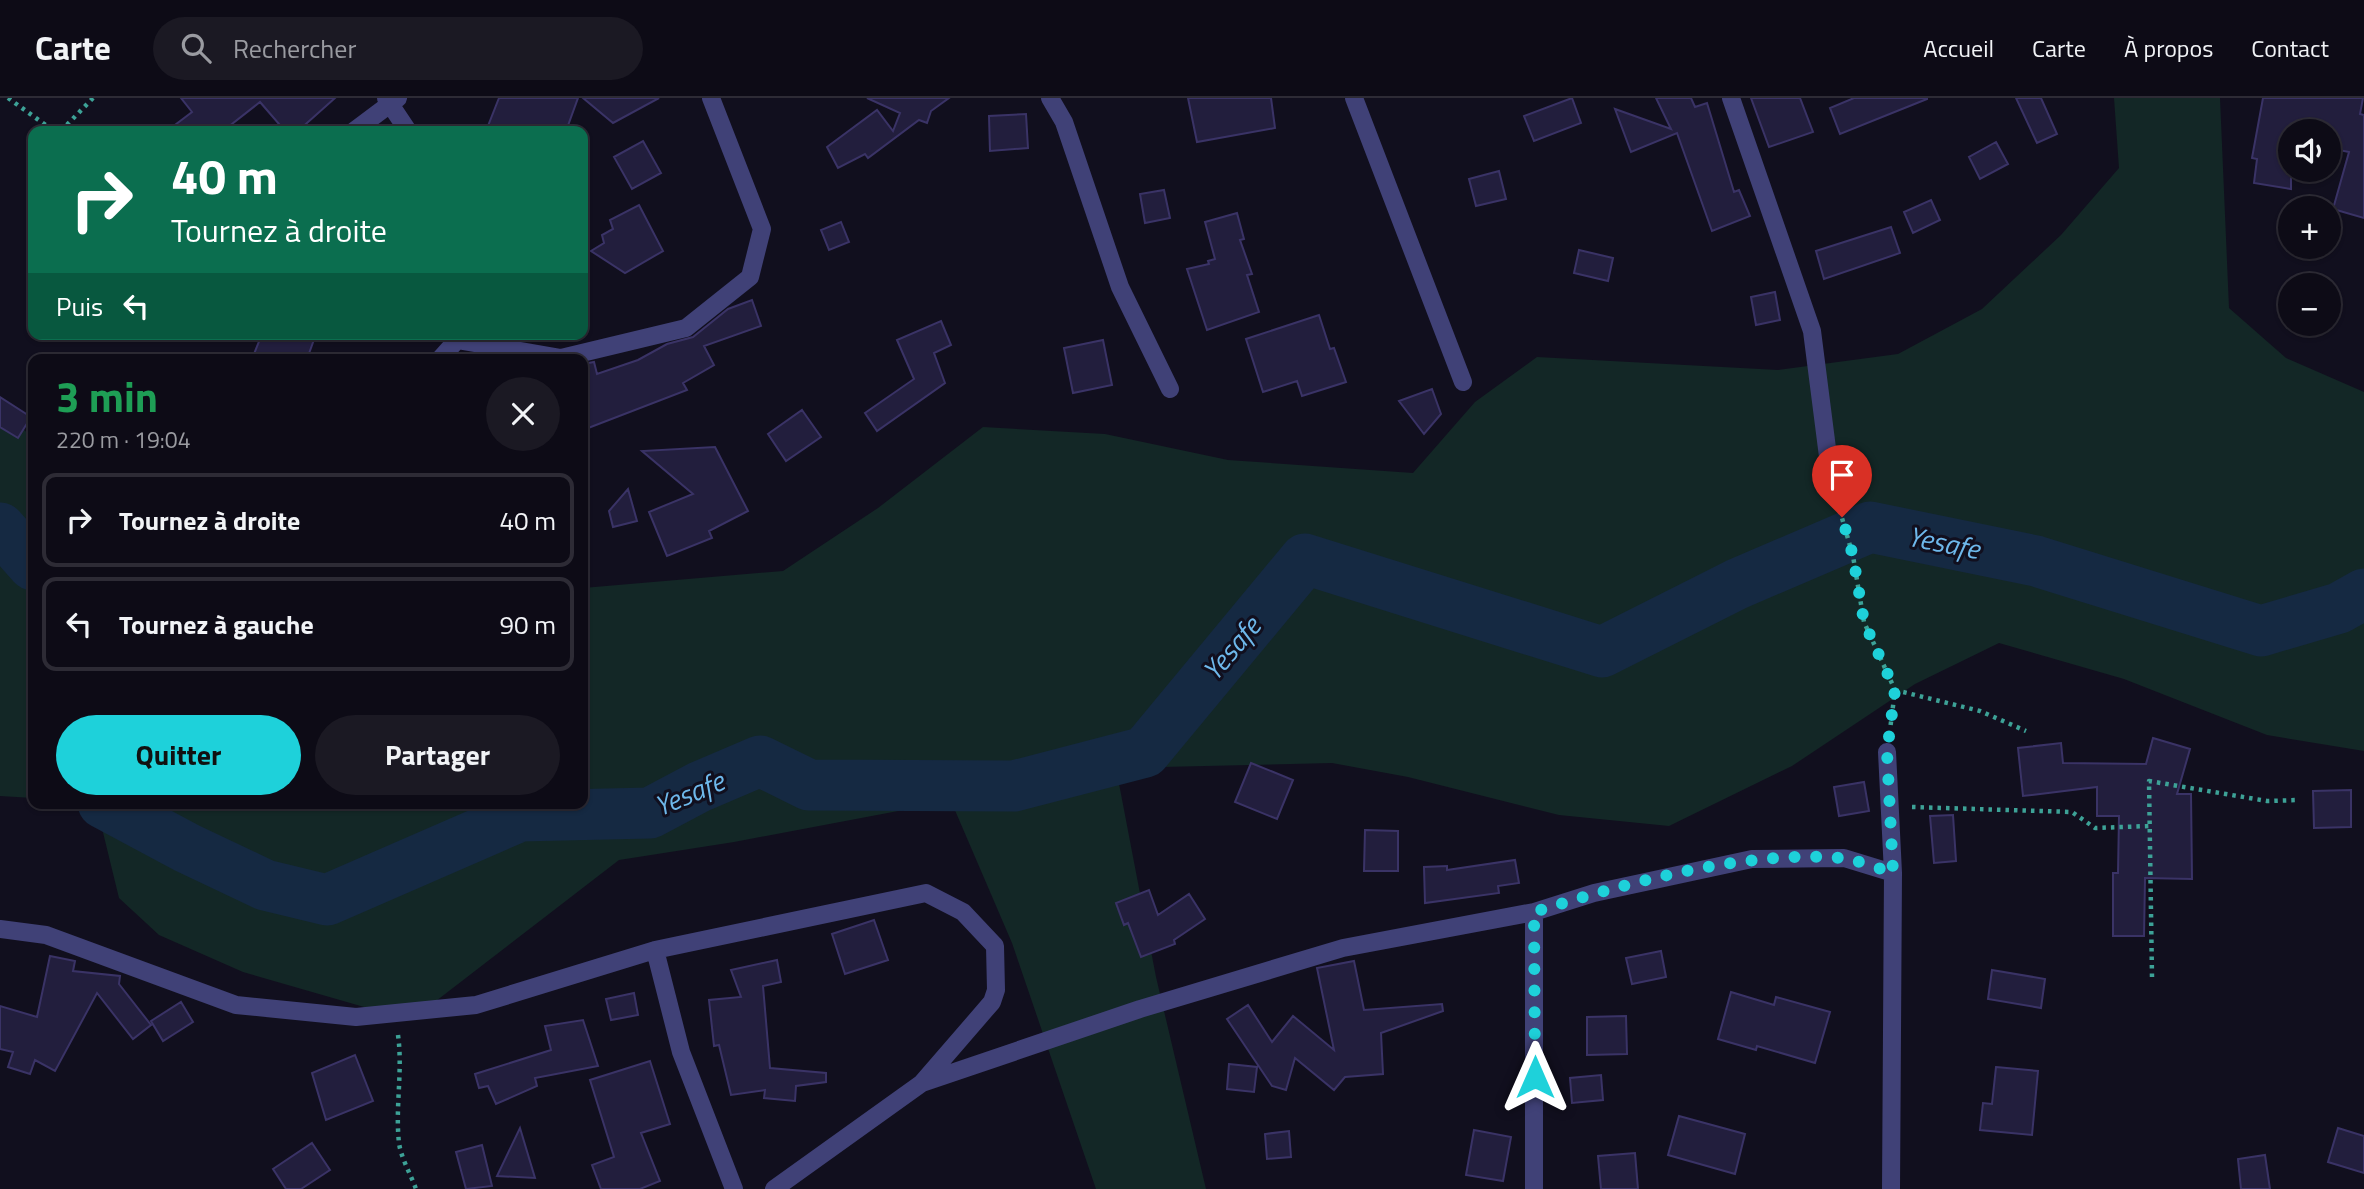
<!DOCTYPE html>
<html lang="fr">
<meta charset="utf-8">
<style>
body{margin:0;font-family:"Titillium Web",sans-serif;background:#1b1923;color:#f1f3f6;height:100vh;display:flex;flex-direction:column;font-size:26px;white-space:nowrap}
*{box-sizing:border-box;margin:0}
p{font-size:23px;color:#9a9ba1}
.icon{flex:none;width:38px;height:38px;fill:none;stroke:currentColor;stroke-width:2;stroke-linecap:round;stroke-linejoin:round}
.map{position:relative;flex:1;overflow:hidden}
.sheet{position:absolute;left:28px;top:256px;width:560px;height:455px;display:flex;flex-direction:column;background:#0d0b16;border-radius:14px;box-shadow:0 2px 5px #0004,0 0 0 2px #2d2b35}
.sheet>*{flex:none}
.top-card{position:absolute;left:28px;top:28px;width:560px;height:214px;border-radius:14px;box-shadow:0 2px 5px #0004,0 0 0 2px #2d2b35;background:#0b6e4f;color:#fff;overflow:hidden}
.buttons{position:absolute;left:2278px;top:21px;display:grid;gap:14px}
.buttons a{display:grid;place-items:center;width:63px;height:63px;border-radius:50%;background:#0d0b16;box-shadow:0 2px 5px #0004,0 0 0 2px #2d2b35;font-size:35px}
.pin{position:absolute;display:grid;place-items:center;width:60px;height:60px;color:#fff;margin:-72px -30px;border-radius:50% 50% 50% 0;rotate:-45deg;box-shadow:0 0 7px #0007}
.pin .icon{rotate:45deg}
.me{position:absolute;width:77px;margin:-38px;rotate:0deg;stroke-linejoin:round;filter:drop-shadow(0 0 5px #0008)}
.turn{display:flex;align-items:center;gap:24px;height:147px;padding:0 28px;font-size:32px}
.turn .icon{width:91px;height:91px;stroke-width:2.5}
.turn b{display:block;font-size:49px;line-height:60px}
.then{display:flex;align-items:center;height:66px;padding:0 28px;background:#0003;gap:14px;font-size:26px}
.round{display:grid;place-items:center;flex:none;width:74px;height:74px;border-radius:37px;background:#1b1923}
.overview{display:flex;align-items:center;justify-content:space-between;height:119px;padding:0 28px}
h1{font-size:42px;font-weight:700;line-height:52px;color:#1e9e55}
.button{display:flex;gap:14px;margin-top:auto;padding:14px 28px}
.button a{flex:1;height:80px;border-radius:42px;background:#1ed1da;color:#111;font-size:28px;font-weight:700;line-height:80px;text-align:center}
.button a+a{background:#1b1923;color:#f1f3f6}
ul{padding:0;list-style:none}
li{display:flex;align-items:center;gap:21px;height:94px;margin:0 14px 10px;padding:0 14px;border:4px solid #2d2b35;border-radius:14px}
li div{flex:1}
li b{display:block;font-size:26px}
li em{font-style:normal}
header{display:flex;align-items:center;gap:42px;box-sizing:border-box;height:98px;padding:0 35px;background:#0d0b16;border-bottom:2px solid #2d2b35}
header strong{font-size:33px}
nav{display:flex;gap:38px;margin-inline-start:auto;font-size:24px}
.search{width:490px;height:63px;background:#1b1923;display:flex;align-items:center;gap:18px;box-sizing:border-box;padding:0 24px;border-radius:38px;color:#9a9ba1;font-size:26px}
.map>svg:first-child{display:block}
.green{fill:#132726}
.lines{fill:none;stroke-linecap:round;stroke-linejoin:round}
.river{stroke:#152942;stroke-width:51}
.building{fill:#221e3d;stroke:#3a3366;stroke-width:2}
.path{stroke:#3da297;stroke-width:4.5;stroke-dasharray:3.5 5;stroke-linecap:butt}
.minor{stroke:#404177;stroke-width:18}
.route{stroke:#1ed1da;stroke-width:12;stroke-dasharray:0 21.6}
.labels{text-anchor:middle;dominant-baseline:central;stroke-width:6;stroke-linejoin:round;paint-order:stroke}
.water-label{font-size:28px;font-style:italic;fill:#6eb8eb;stroke:#110f1e}
</style>
<header>
<strong>Carte</strong>
<div class="search"><svg class="icon" aria-label="search" viewBox="0 0 24 24"><circle cx="10" cy="10" r="6"/><path d="M15 15l6 6"/></svg>Rechercher</div>
<nav><a>Accueil</a><a>Carte</a><a>À propos</a><a>Contact</a></nav>
</header>
<div class="map">
<svg width="2364" height="1091" viewBox="0 0 2364 1091">
<rect width="100%" height="100%" fill="#110f1e"/>
<path class="green" d="M2114,0H2220L2229,210L2286,260L2364,294V653L2267,637L2124,581L1999,545L1915,586L1792,668L1669,728L1559,717L1408,679L1332,665L1116,670L1156,879L1206,1091H1096L1012,845L951,703L734,744L619,762L436,903L378,913L243,874L159,837L119,800L99,718L72,705H583V490L783,473L878,410L983,329L1105,336L1228,362L1413,375L1475,304L1537,259L1778,272L1898,256L1982,211L2061,137L2119,70Z
M0,307L33,341V700L0,698Z"/>
<g class="lines">
<path class="river" d="M0,430L33,467
M103,705L187,750L265,787L327,802L520,718L650,715L699,689L760,663L809,687L1014,688L1145,654L1305,461L1602,554L1737,486L1870,429L2036,463L2261,533L2339,510L2364,496"/>
</g>
<path class="building" d="M181,0H335L298,33H285L260,4L223,33H167L192,14Z
M499,0H578L566,33H486Z
M583,0H659L613,25Z
M867,0H949L931,13L927,25L919,22L868,60L865,56L838,70L827,49L877,12L893,33L900,15Z
M1188,0H1271L1275,30L1197,44Z
M1572,0L1581,25L1534,43L1524,18Z
M1656,0H1691L1695,9L1707,5L1734,94L1739,92L1750,118L1712,133L1677,35L1631,54L1615,11L1671,31Z
M1751,0H1800L1813,34L1769,49Z
M1854,0H1927V1L1840,36L1830,10Z
M2016,0H2041L2057,36L2037,45Z
M2263,0H2363L2360,16L2364,17V120L2333,111L2349,54L2329,50V33H2291V91L2254,85L2257,61L2252,60Z
M1026,16L1028,50L990,53L989,18Z
M643,43L661,75L632,91L614,59Z
M1996,44L2008,66L1980,81L1969,59Z
M1499,73L1506,101L1476,108L1469,81Z
M1164,92L1170,120L1145,125L1140,96Z
M1931,102L1940,122L1913,135L1904,114Z
M639,107L663,153L625,175L591,153L604,145L602,137L613,131L610,122Z
M1237,115L1244,141L1240,142L1252,176L1247,177L1259,214L1207,232L1187,171L1209,166L1208,163L1215,161L1205,124Z
M841,124L849,144L829,152L821,132Z
M1891,129L1900,155L1824,181L1816,153Z
M1579,152L1613,160L1608,183L1574,175Z
M1775,194L1780,222L1756,227L1751,199Z
M752,202L761,228L704,248L714,267L683,285L687,292L583,332V266L594,264L597,276L638,262L667,246L693,239L728,211Z
M1319,217L1330,251L1334,250L1346,284L1302,298L1297,283L1263,294L1246,241Z
M941,223L951,247L934,255L945,285L877,333L865,315L914,281L897,242Z
M262,236H316L307,261H252Z
M1103,242L1112,287L1073,295L1064,250Z
M1432,291L1441,316L1424,336L1399,303Z
M0,299L31,319L18,340L0,329Z
M802,312L821,339L786,363L768,336Z
M715,349L748,413L709,433L712,440L667,458L649,414L693,396L642,353Z
M628,391L637,423L613,429L609,413Z
M2153,640L2190,651L2177,696H2191L2192,781L2145,780L2144,838H2113V775H2118L2119,718H2097V689L2023,698L2018,650L2061,645L2063,665L2146,666Z
M1251,665L1293,682L1277,721L1235,704Z
M1864,684L1869,713L1839,718L1834,689Z
M2351,692V729L2314,730L2313,693Z
M1953,717L1956,763L1934,765L1930,718Z
M1365,732L1398,733V773H1364Z
M1515,762L1519,785L1498,788L1499,795L1425,805L1424,769L1447,768V772Z
M1149,792L1158,817L1189,796L1205,821L1174,842L1175,846L1141,859L1128,825L1124,827L1116,805Z
M874,822L888,862L845,876L832,836Z
M1661,853L1666,879L1632,886L1626,860Z
M50,858L75,863L73,873L120,878L119,886L151,927L133,941L97,895L55,973L35,962L30,976L8,969L13,954L0,951V908L37,919Z
M777,862L781,884L763,888L770,970L826,975V984L796,988L795,1003L764,1000L765,992L731,997L719,947L714,948L709,902L741,899L731,872Z
M1354,863L1364,912L1442,906L1443,913L1381,935L1383,976L1345,979L1334,992L1295,960L1286,992L1272,988L1227,921L1248,907L1272,944L1293,918L1334,952L1317,870Z
M1992,872L2045,881L2041,910L1988,901Z
M1731,894L1774,907L1776,899L1830,914L1815,965L1757,948L1756,952L1718,941Z
M634,895L638,917L611,922L606,901Z
M181,904L193,924L163,943L151,923Z
M1626,918L1627,956L1587,957V919Z
M583,922L598,968L535,980L537,988L496,1006L488,988L479,990L475,976L551,952L545,928Z
M355,957L373,1003L326,1022L312,975Z
M650,963L670,1026L641,1035L660,1083L640,1091H601L592,1067L614,1059L590,982Z
M1229,966L1257,969L1254,994L1227,991Z
M1996,969L2038,973L2032,1037L1980,1032L1983,1005L1992,1006Z
M1601,977L1603,1002L1572,1005L1570,980Z
M1679,1018L1745,1036L1735,1076L1668,1057Z
M520,1030L535,1080L497,1078Z
M2338,1030L2364,1038V1075L2328,1064Z
M1474,1032L1511,1039L1503,1083L1466,1077Z
M1289,1033L1291,1059L1267,1061L1265,1036Z
M312,1045L330,1072L301,1091H286L273,1071Z
M482,1047L492,1088L466,1091L456,1054Z
M1635,1055L1638,1091H1601L1598,1058Z
M2265,1057L2270,1091H2241L2238,1061Z"/>
<g class="lines">
<path class="path" d="M8,0L54,33
M61,33L93,0
M1835,396L1853,458L1864,524L1895,592L1890,632
M1895,592L1980,613L2026,633
M1912,709L2072,714L2095,730L2149,728
M2152,879L2149,683L2267,703L2298,702
M398,937C403,973 395,1009 399,1045C401,1060 411,1077 416,1091"/>
<path class="minor" d="M386,0L408,33
M1050,0L1064,24L1120,189L1170,291
M1354,0L1463,284
M1731,0L1812,233L1830,374
M354,33L398,0
M457,242L561,260L686,230L750,179L762,131L711,0
M440,261L457,242L454,236
M1887,654L1893,775L1891,1091
M0,831L46,837L236,907L356,919L476,907L655,852L926,795L963,814L995,848L996,892L992,904L922,985
M655,852L681,954L734,1091
M774,1091L922,985L1140,911L1343,850L1534,814L1594,795L1752,761L1844,760L1893,775
M1534,1091V814"/>
</g>
<g class="lines">
<path class="route" d="M1535,979L1534,814C1627,785 1744,752 1842,760C1858,762 1877,770 1893,775L1887,654L1895,592L1864,524L1853,458L1842,419"/>
</g>
<g class="labels">
<g class="water-label">
<text transform="translate(1944 444) rotate(11)">Yesafe</text>
<text transform="translate(1231 550) rotate(-50)">Yesafe</text>
<text transform="translate(689 695) rotate(-23)">Yesafe</text>
</g>
</g>
</svg>
<div class="buttons">
<a><svg class="icon" aria-label="sound" viewBox="0 0 24 24"><path d="M4 9h4l5-4v14l-5-4H4zM17 9q2 3 0 6"/></svg></a>
<a>+</a>
<a>−</a>
</div>
<div class="pin" style="left:1842px;top:419px;background:#d93025"><svg class="icon" aria-label="arrive" viewBox="0 0 24 24"><path d="M6 21V4h12l-3 4 3 4H6"/></svg></div>
<svg class="me" style="left:1535px;top:979px" viewBox="-20 -20 40 40"><path d="M0-17L14 15 0 8-14 15z" fill="#1ed1da" stroke="#fff" stroke-width="4"/></svg>
<div class="top-card">
<div class="turn"><svg class="icon" aria-label="right" viewBox="0 0 24 24"><path d="M7 20v-9h11M14 6l5 5-5 5"/></svg><div><b>40 m</b>Tournez à droite</div></div>
<div class="then">Puis<svg class="icon" aria-label="left" viewBox="0 0 24 24"><path d="M17 20v-9H6M10 6l-5 5 5 5"/></svg></div>
</div>
<section class="sheet">
<div class="overview"><div><h1>3 min</h1><p>220 m · 19:04</p></div><a class="round"><svg class="icon" aria-label="close" viewBox="0 0 24 24"><path d="M6 6l12 12M18 6L6 18"/></svg></a></div>
<ul>
<li><svg class="icon" aria-label="right" viewBox="0 0 24 24"><path d="M7 20v-9h11M14 6l5 5-5 5"/></svg><div><b>Tournez à droite</b></div><em>40 m</em></li>
<li><svg class="icon" aria-label="left" viewBox="0 0 24 24"><path d="M17 20v-9H6M10 6l-5 5 5 5"/></svg><div><b>Tournez à gauche</b></div><em>90 m</em></li>
</ul>
<div class="button"><a>Quitter</a><a>Partager</a></div>
</section>
</div>
